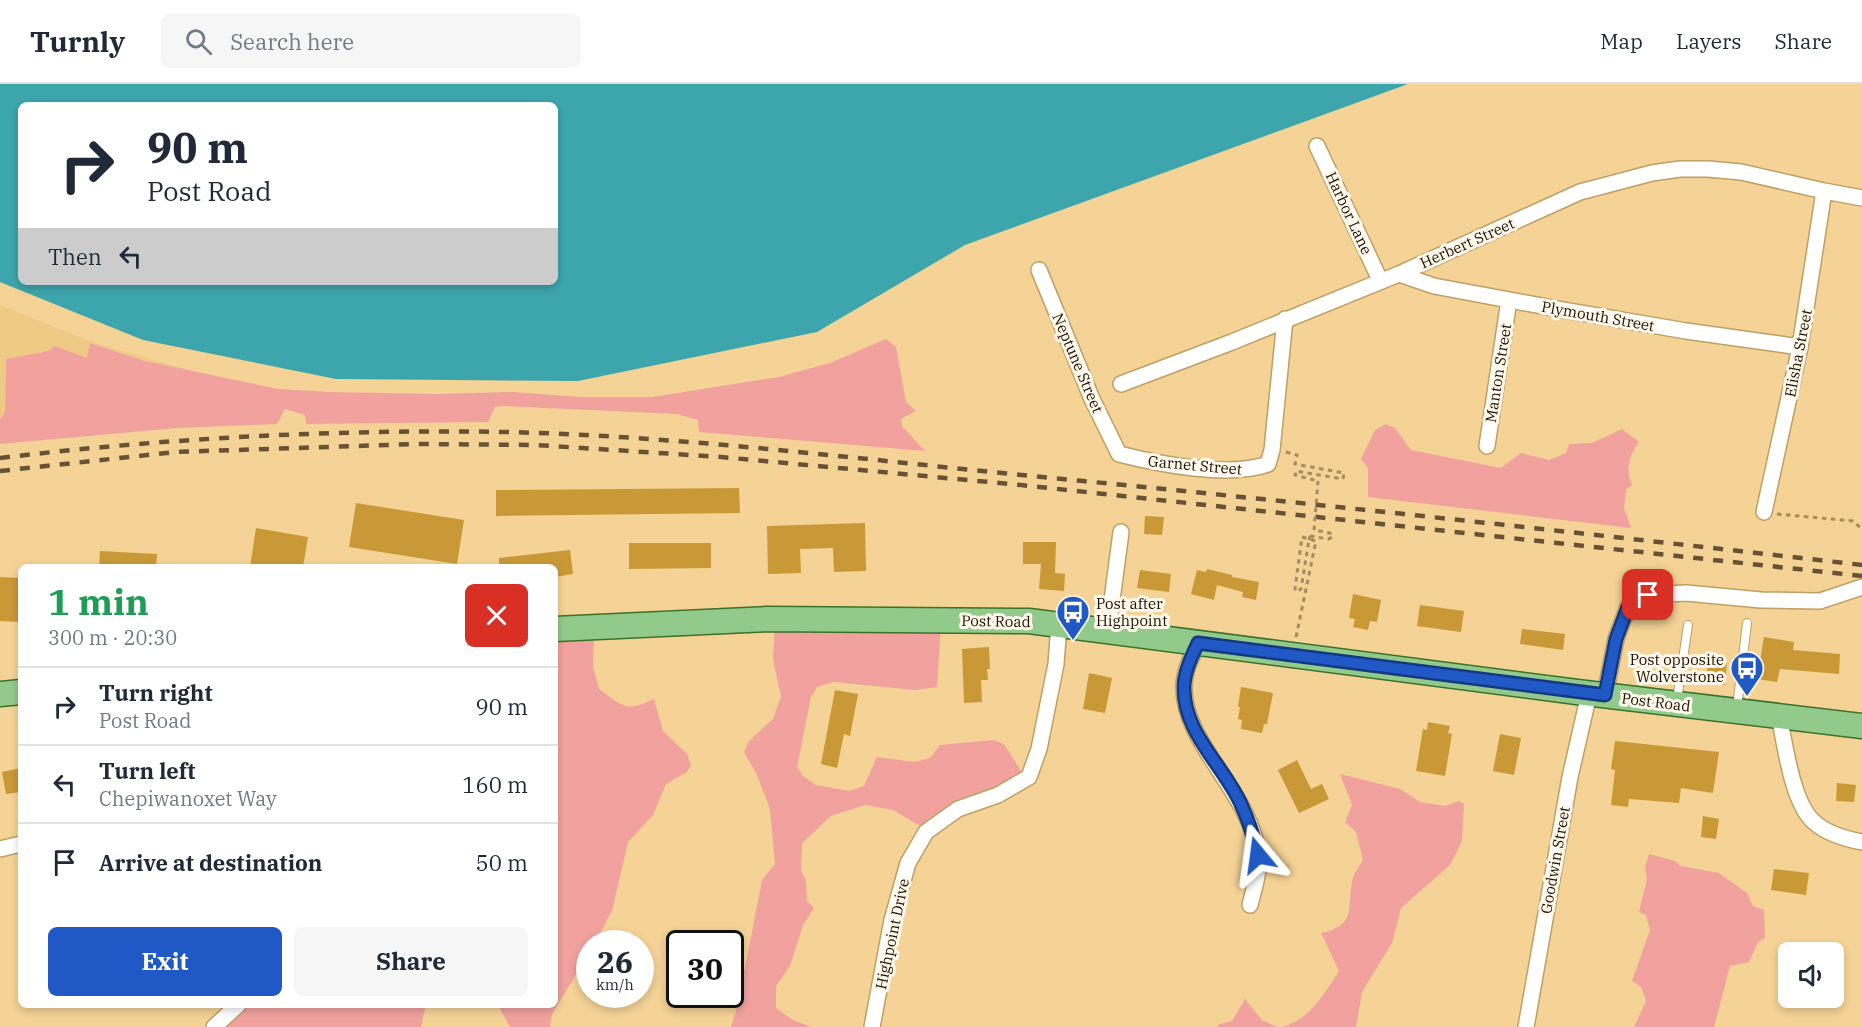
<!DOCTYPE html>
<meta charset="utf-8">
<style>
body{margin:0;font-family:"IBM Plex Serif",serif;background:#f6f6f7;color:#1f2937;height:100vh;display:flex;flex-direction:column;font-size:22px;white-space:nowrap}
*{box-sizing:border-box;margin:0}
p{font-size:20px;color:#747a83}
.icon{flex:none;width:33px;height:33px;fill:none;stroke:currentColor;stroke-width:2;stroke-linecap:round;stroke-linejoin:round}
.map{position:relative;flex:1;overflow:hidden}
.drawer{position:absolute;left:18px;top:480px;width:540px;height:444px;display:flex;flex-direction:column;background:#fff;border-radius:9px;box-shadow:0 3px 9px #0003}
.drawer>*{flex:none}
.top-card{position:absolute;left:18px;top:18px;width:540px;height:183px;border-radius:9px;box-shadow:0 3px 9px #0003;background:#fff;color:#1f2937;overflow:hidden}
.controls{position:absolute;left:1778px;top:858px;display:grid;gap:12px}
.controls a{display:grid;place-items:center;width:66px;height:66px;border-radius:9px;background:#fff;box-shadow:0 3px 9px #0003;font-size:30px}
.speed{position:absolute;left:576px;top:846px;display:flex;gap:12px;font-size:30px;font-weight:700;text-align:center}
.speed>*{display:grid;place-content:center;width:78px;height:78px;border-radius:50%;background:#fff;box-shadow:0 3px 9px #0003;line-height:1}
.speed small{font-size:15px;font-weight:400}
.speed .limit{border:3px solid #111;border-radius:9px;background:#fff;color:#111}
.pin{position:absolute;display:grid;place-items:center;width:51px;height:51px;color:#fff;margin:-26px;border-radius:12px;box-shadow:0 3px 9px #0006}
.me{position:absolute;width:66px;margin:-33px;rotate:344deg;stroke-linejoin:round;filter:drop-shadow(0 0 4px #0008)}
.turn{display:flex;align-items:center;gap:21px;height:126px;padding:0 30px;font-size:27px}
.turn .icon{width:78px;height:78px;stroke-width:2.5}
.turn b{display:block;font-size:42px;line-height:51px}
.then{display:flex;align-items:center;height:57px;padding:0 30px;background:#0003;gap:12px;font-size:22px}
.round{display:grid;place-items:center;flex:none;width:63px;height:63px;border-radius:9px;background:#f6f6f7}
.headline{display:flex;align-items:center;justify-content:space-between;height:102px;padding:0 30px}
h1{font-size:36px;font-weight:700;line-height:45px;color:#1e9e55}
.button{display:flex;gap:12px;margin-top:auto;padding:12px 30px}
.button a{flex:1;height:69px;border-radius:9px;background:#2058c5;color:#fff;font-size:24px;font-weight:700;line-height:69px;text-align:center}
.button a+a{background:#f6f6f7;color:#1f2937}
ul{padding:0;list-style:none}
li{display:flex;align-items:center;gap:18px;height:78px;padding:0 30px;border-top:2px solid #e0e1e3}
li div{flex:1}
li b{display:block;font-size:22px}
li em{font-style:normal}
header{display:flex;align-items:center;gap:36px;box-sizing:border-box;height:84px;padding:0 30px;background:#fff;border-bottom:2px solid #e0e1e3}
header strong{font-size:28px}
nav{display:flex;gap:33px;margin-inline-start:auto;font-size:21px}
.search{width:420px;height:54px;background:#f6f6f7;display:flex;align-items:center;gap:15px;box-sizing:border-box;padding:0 21px;border-radius:9px;color:#747a83;font-size:22px}
.map>svg:first-child{display:block}
.built{fill:#efca85}
.green{fill:#f1a29f}
.water{fill:#3da5ac;fill-rule:evenodd}
.building{fill:#c99937}
.lines{fill:none;stroke-linecap:round;stroke-linejoin:round}
.service-casing{stroke:#c09f63;stroke-width:10}
.minor-casing{stroke:#c09f63;stroke-width:18}
.primary-casing{stroke:#3a722a;stroke-width:27}
.path{stroke:#a68c5f;stroke-width:3;stroke-dasharray:4.5 4.5;stroke-linecap:butt}
.service{stroke:#fff;stroke-width:8}
.minor{stroke:#fff;stroke-width:15}
.primary{stroke:#92ca8c;stroke-width:24}
.rail{stroke:#675333;stroke-width:4.5;stroke-dasharray:10 10;stroke-linecap:butt}
.path-bridge{stroke:#a68c5f;stroke-width:3;stroke-dasharray:4.5 4.5;stroke-linecap:butt}
.route-casing{stroke:#153980;stroke-width:15}
.route{stroke:#2058c5;stroke-width:10}
.labels{text-anchor:middle;dominant-baseline:central;stroke-width:6;stroke-linejoin:round;paint-order:stroke}
.street-label{font-size:15px;fill:#1d1100;stroke:#fff8ec}
.poi-label{font-size:15px;fill:#1d1100;stroke:#fff8ec;text-anchor:start}
</style>
<header>
<strong>Turnly</strong>
<div class="search"><svg class="icon" aria-label="search" viewBox="0 0 24 24"><circle cx="10" cy="10" r="6"/><path d="M15 15l6 6"/></svg>Search here</div>
<nav><a>Map</a><a>Layers</a><a>Share</a></nav>
</header>
<div class="map">
<svg width="1862" height="943" viewBox="0 0 1862 943">
<rect width="100%" height="100%" fill="#f5d396"/>
<path class="built" d="M0,221L97,260L200,289L145,277L91,259L87,274L55,262L49,267L6,275L5,328L0,336Z"/>
<path class="green" d="M886,255L896,263L906,318L916,327L901,335L902,342L925,367L699,348L698,336L677,330L504,322L495,323L488,338L306,340L305,331L285,325L277,340L177,344L0,360V336L5,328L6,275L49,267L55,262L87,274L90,259L145,277L278,305L330,308L438,310L512,308L581,313H652L779,293L830,279Z
M1386,340L1395,344L1411,366L1501,384L1521,369L1549,376L1566,369L1569,360L1592,359L1622,345L1639,358C1629,372 1625,385 1632,401L1626,406L1624,424L1631,444L1368,413V384L1361,375L1375,346Z
M775,537L941,538L937,603L915,606L833,598L817,603L811,613L797,683L803,692L816,701L849,707L864,702L877,673L915,678L930,674L940,661L994,656L1004,660L1023,690L927,746L893,726L865,721L831,732L802,759L801,787L806,796L807,817L814,824L803,841L790,882L776,902V924L791,935L811,943H731L738,920L762,796L775,780L770,725L757,691L744,668L749,657L773,635L781,612L773,576Z
M594,544L593,583L599,605C623,622 625,629 654,615L663,647L687,670L691,681L687,688L666,700L653,731L628,758L612,827L595,859L590,860L589,869L552,930L550,943H510L500,925L501,921H555V546Z
M1340,690L1400,705L1420,718L1445,722L1459,717L1464,720L1462,757L1450,781L1401,824L1392,859L1362,908L1356,943H1282C1310,936 1324,910 1339,887L1321,849C1356,841 1347,827 1352,798C1353,790 1359,783 1363,776L1356,748L1345,738L1352,721Z
M1649,770L1675,777L1681,782L1719,789L1747,809L1753,822L1764,826L1765,854L1758,858L1749,878L1730,882L1714,943H1634L1646,917L1641,903L1632,897L1650,846L1646,831L1639,828L1647,795L1645,783Z
M1245,915L1262,936L1277,943H1219L1217,941L1232,937Z
M237,921H426L421,943H217Z"/>
<path class="water" d="M0,0H1408L965,161L817,248L578,297L336,295L143,256L0,198ZM21,21H555V198H21Z"/>
<path class="building" d="M739,404L740,429L496,432V406Z
M356,419L464,436L457,480L349,463Z
M1145,432L1164,433L1162,451L1144,450Z
M865,439L866,487L834,488L833,464L800,465L801,489L768,490L767,442Z
M256,444L308,453L303,483H250Z
M1023,458H1056L1055,489L1065,490L1064,507L1039,505L1041,480H1023Z
M629,459H711V484L629,485Z
M570,466L573,490L555,493V483H499V474Z
M100,467L157,470L156,483H99Z
M1207,485L1232,491V493L1259,498L1256,516L1242,513L1243,508L1217,501L1214,516L1191,510L1197,486L1206,488Z
M1140,486L1171,490L1169,508L1137,504Z
M0,493L21,494L20,538L0,537Z
M1353,510L1381,516L1377,538L1370,537L1368,546L1353,543L1355,535L1349,534Z
M1420,521L1464,527L1461,548L1417,542Z
M1522,545L1565,550L1563,566L1520,560Z
M1764,553L1794,558L1793,566L1840,570L1839,590L1780,585L1777,598L1757,595Z
M989,563L990,585H987L988,596H981L982,618L964,619L962,565Z
M1708,578L1727,579L1725,601L1706,599Z
M1089,589L1112,594L1105,629L1083,625Z
M1241,603L1273,609L1267,640H1264L1262,649L1241,645L1242,636L1238,635L1240,623H1238Z
M835,606L858,610L850,652L844,650L837,684L821,680Z
M1428,638L1450,642L1448,649L1452,650L1445,692L1416,687L1423,645L1427,646Z
M1500,650L1521,654L1514,691L1493,687Z
M1615,657L1719,668L1713,709L1681,704L1679,719L1629,715L1628,723L1611,721L1615,686L1611,685Z
M1297,676L1311,705L1322,700L1329,715L1299,729L1278,686Z
M21,684V708L6,710L2,688Z
M1837,699L1856,701L1854,718L1836,717Z
M1703,732L1719,735L1716,755L1701,753Z
M1774,785L1809,789L1806,811L1771,806Z"/>
<g class="lines">
<defs>
<path id="service" d="M1677,616L1688,541
M1737,623L1747,539"/>
<path id="minor" d="M1317,62L1380,196
M1039,186L1092,315L1119,370C1158,380 1230,394 1268,380L1272,366L1285,235
M1399,190L1434,202L1558,225L1686,247L1800,263
M1121,300L1232,258L1399,190L1580,108L1652,89L1680,85H1708L1741,88L1824,107L1862,114
M1487,362L1509,216
M1764,428L1800,263L1824,107
M1108,546L1121,448
M1198,559C1192,572 1184,587 1184,602C1182,659 1252,709 1258,771C1260,788 1254,804 1250,821
M1605,611L1616,555L1628,523L1648,511L1686,509L1761,516L1820,517L1862,503
M1779,632C1785,660 1792,719 1814,738C1827,750 1846,755 1862,758
M0,765L21,760
M214,943L238,921
M872,943L892,836L908,779L926,748L958,725L998,711L1029,693L1039,665L1056,580L1059,540
M1526,943L1570,693L1589,610"/>
<path id="primary" d="M555,545L767,535L1029,537L1577,608L1862,642
M0,610L21,608"/>
</defs>
<use href="#service" class="service-casing"/>
<use href="#minor" class="minor-casing"/>
<use href="#primary" class="primary-casing"/>
<path class="path" d="M1286,368L1297,371L1295,380L1344,389L1343,395L1296,387L1295,391L1318,397
M1777,430L1853,437L1862,445
M1310,452L1328,455L1333,453L1330,449L1314,446
M1296,553L1316,457L1302,453L1295,505L1297,508L1301,505L1309,456"/>
<use href="#service" class="service"/>
<use href="#minor" class="minor"/>
<use href="#primary" class="primary"/>
<path class="rail" d="M0,374C166,354 339,345 506,348C679,352 850,374 1021,391C1302,418 1582,449 1862,481
M0,387L175,368L416,360L536,361L721,373L1021,401L1862,492"/>
<path class="path-bridge" d="M1314,446L1318,397
M1309,456L1310,452"/>
</g>
<g class="lines">
<defs>
<path id="route" d="M1258,771C1254,753 1248,735 1240,718C1222,680 1183,648 1184,603C1184,588 1192,572 1198,559L1605,611L1616,555L1628,523L1648,511"/>
</defs>
<use href="#route" class="route-casing"/>
<use href="#route" class="route"/>
</g>
<defs>
<symbol id="bus-pin" viewBox="-11 -11 22 30"><path d="M0 17L-7.5 6A9.5 9.5 0 1 1 7.5 6Z" fill="#2058c5" stroke="#fff8ec"/><path d="M-5-6H5V4H4V6H2V4H-2V6H-4V4H-5ZM-3.5-4V0h7V-4ZM-3.5 1.2v1.5H-2V1.2ZM2 1.2v1.5H3.5V1.2Z" fill="#fff"/></symbol>
</defs>
<g fill-rule="evenodd">
<use href="#bus-pin" x="1054" y="509" width="38" height="52"/>
<use href="#bus-pin" x="1728" y="565" width="38" height="52"/>
</g>
<g class="labels">
<g class="street-label">
<text transform="translate(1349 129) rotate(65)">Harbor Lane</text>
<text transform="translate(1467 159) rotate(-24)">Herbert Street</text>
<text transform="translate(1598 232) rotate(10)">Plymouth Street</text>
<text transform="translate(1798 269) rotate(-79)">Elisha Street</text>
<text transform="translate(1078 279) rotate(67)">Neptune Street</text>
<text transform="translate(1498 289) rotate(-81)">Manton Street</text>
<text transform="translate(1195 381) rotate(5)">Garnet Street</text>
<text transform="translate(996 537) rotate(1)">Post Road</text>
<text transform="translate(1656 618) rotate(7)">Post Road</text>
<text transform="translate(1555 776) rotate(-80)">Goodwin Street</text>
<text transform="translate(892 850) rotate(-78)">Highpoint Drive</text>
</g>
<g class="poi-label">
<text x="1096" y="519">Post after<tspan x="1096" dy="17">Highpoint</tspan></text>
<text x="1724" y="575" text-anchor="end">Post opposite<tspan x="1724" dy="17">Wolverstone</tspan></text>
</g>
</g>
</svg>
<div class="controls">
<a><svg class="icon" aria-label="sound" viewBox="0 0 24 24"><path d="M4 9h4l5-4v14l-5-4H4zM17 9q2 3 0 6"/></svg></a>
</div>
<div class="speed"><div>26<small>km/h</small></div><div class="limit">30</div></div>
<div class="pin" style="left:1648px;top:511px;background:#d93025"><svg class="icon" aria-label="arrive" viewBox="0 0 24 24"><path d="M6 21V4h12l-3 4 3 4H6"/></svg></div>
<svg class="me" style="left:1258px;top:771px" viewBox="-20 -20 40 40"><path d="M0-17L14 15 0 8-14 15z" fill="#2058c5" stroke="#fff" stroke-width="4"/></svg>
<div class="top-card">
<div class="turn"><svg class="icon" aria-label="right" viewBox="0 0 24 24"><path d="M7 20v-9h11M14 6l5 5-5 5"/></svg><div><b>90 m</b>Post Road</div></div>
<div class="then">Then<svg class="icon" aria-label="left" viewBox="0 0 24 24"><path d="M17 20v-9H6M10 6l-5 5 5 5"/></svg></div>
</div>
<section class="drawer">
<div class="headline"><div><h1>1 min</h1><p>300 m · 20:30</p></div><a class="round" style="background:#d93025;color:#fff"><svg class="icon" aria-label="close" viewBox="0 0 24 24"><path d="M6 6l12 12M18 6L6 18"/></svg></a></div>
<ul>
<li><svg class="icon" aria-label="right" viewBox="0 0 24 24"><path d="M7 20v-9h11M14 6l5 5-5 5"/></svg><div><b>Turn right</b><p>Post Road</p></div><em>90 m</em></li>
<li><svg class="icon" aria-label="left" viewBox="0 0 24 24"><path d="M17 20v-9H6M10 6l-5 5 5 5"/></svg><div><b>Turn left</b><p>Chepiwanoxet Way</p></div><em>160 m</em></li>
<li><svg class="icon" aria-label="arrive" viewBox="0 0 24 24"><path d="M6 21V4h12l-3 4 3 4H6"/></svg><div><b>Arrive at destination</b></div><em>50 m</em></li>
</ul>
<div class="button"><a>Exit</a><a>Share</a></div>
</section>
</div>
